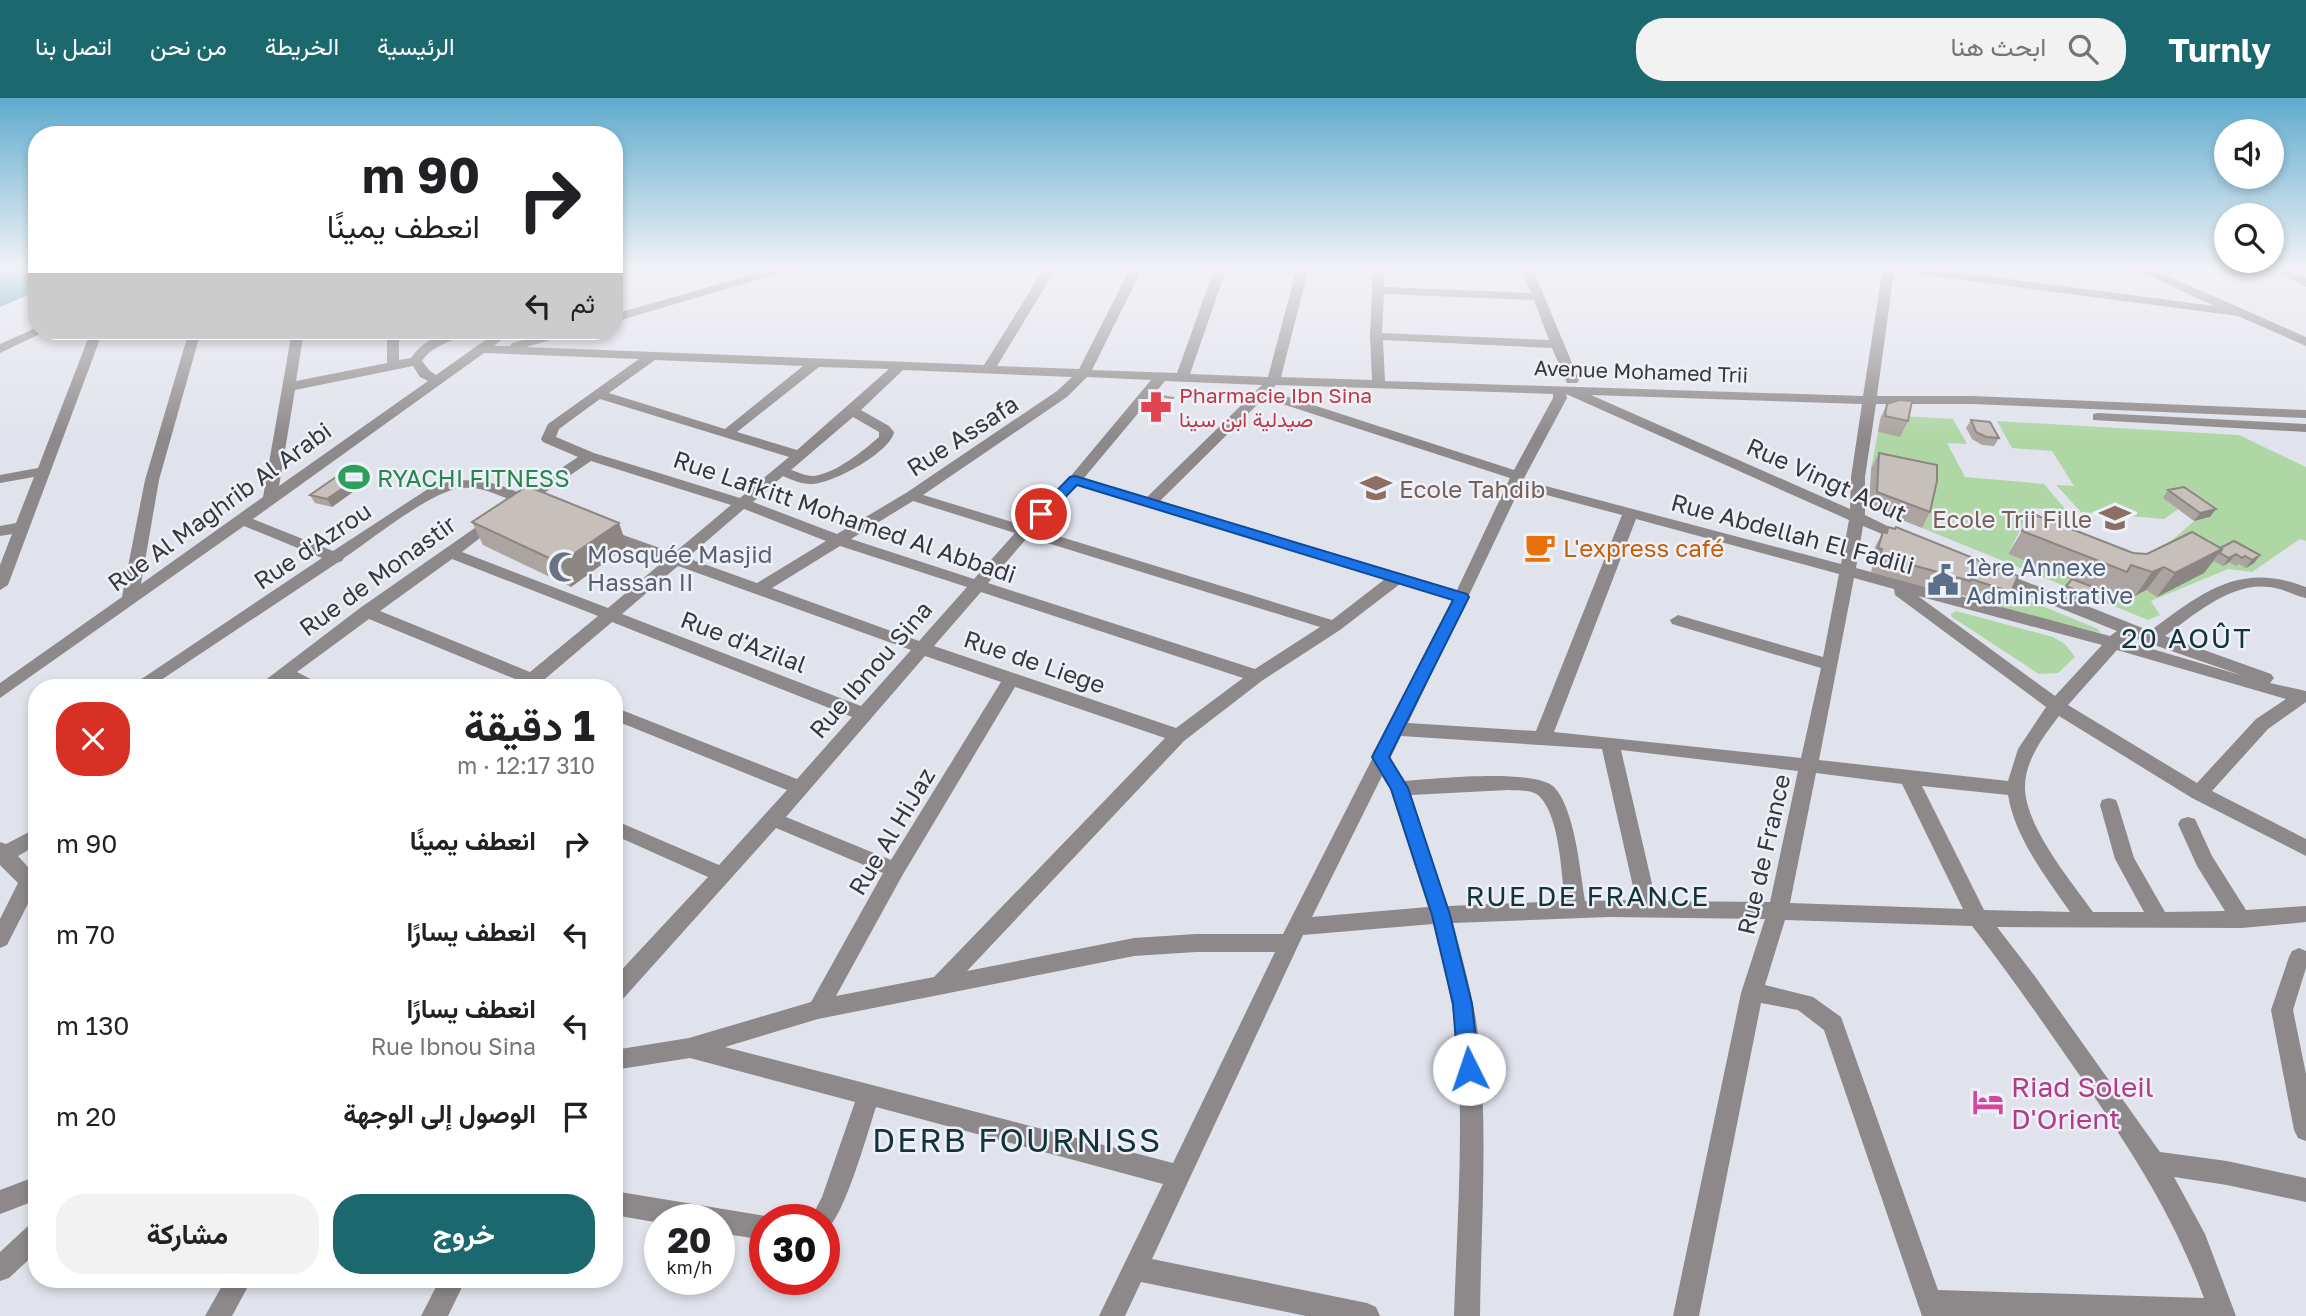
<!DOCTYPE html>
<html lang="ar">
<meta charset="utf-8">
<style>
body{margin:0;font-family:"Golos Text",Vazirmatn,sans-serif;background:#f2f2f2;color:#202124;direction:rtl;height:100vh;display:flex;flex-direction:column;font-size:26px;white-space:nowrap}
*{box-sizing:border-box;margin:0}
p{font-size:23px;color:#757577}
.icon{flex:none;width:38px;height:38px;fill:none;stroke:currentColor;stroke-width:2;stroke-linecap:round;stroke-linejoin:round}
.map{position:relative;flex:1;overflow:hidden;direction:ltr}
.details{position:absolute;left:28px;top:581px;width:595px;height:609px;display:flex;flex-direction:column;background:#fff;border-radius:28px;box-shadow:0 4px 10px #0003;direction:rtl}
.details>*{flex:none}
.top-card{position:absolute;left:28px;top:28px;width:595px;height:214px;border-radius:28px;box-shadow:0 4px 10px #0003;direction:rtl;background:#fff;color:#202124;overflow:hidden}
.tools{position:absolute;left:2214px;top:21px;display:grid;gap:14px}
.tools a{display:grid;place-items:center;width:70px;height:70px;border-radius:50%;background:#fff;box-shadow:0 4px 10px #0003;font-size:35px}
.speed{position:absolute;left:644px;top:1106px;display:flex;gap:14px;font-size:35px;font-weight:700;text-align:center}
.speed>*{display:grid;place-content:center;width:91px;height:91px;border-radius:50%;background:#fff;box-shadow:0 4px 10px #0003;line-height:1}
.speed small{font-size:18px;font-weight:400}
.speed .limit{border:10px solid #d22;background:#fff;color:#111}
.pin{position:absolute;display:grid;place-items:center;width:60px;height:60px;color:#fff;margin:-30px;border:4px solid #fff;border-radius:50%;box-shadow:0 2px 7px #0007}
.me{position:absolute;width:77px;margin:-38px;rotate:356deg;stroke-linejoin:round;filter:drop-shadow(0 0 5px #0008)}
.turn{display:flex;align-items:center;gap:24px;height:147px;padding:0 28px;font-size:32px}
.turn .icon{width:91px;height:91px;stroke-width:2.5}
.turn b{display:block;font-size:49px;line-height:60px}
.then{display:flex;align-items:center;height:66px;padding:0 28px;background:#0003;gap:14px;font-size:26px}
.round{display:grid;place-items:center;flex:none;width:74px;height:74px;border-radius:28px;background:#f2f2f2}
.summary{display:flex;align-items:center;justify-content:space-between;height:119px;padding:0 28px}
h1{font-size:42px;font-weight:700;line-height:52px}
.action{display:flex;gap:14px;margin-top:auto;padding:14px 28px}
.action a{flex:1;height:80px;border-radius:28px;background:#1b686e;color:#fff;font-size:28px;font-weight:700;line-height:80px;text-align:center}
.action a+a{background:#f2f2f2;color:#202124}
ul{padding:0;list-style:none}
li{display:flex;align-items:center;gap:21px;height:91px;padding:0 28px}
li div{flex:1}
li b{display:block;font-size:26px}
li em{font-style:normal}
header{display:flex;align-items:center;gap:42px;box-sizing:border-box;height:98px;padding:0 35px;background:#1b686e;color:#fff}
header strong{font-size:33px}
nav{display:flex;gap:38px;margin-inline-start:auto;font-size:24px}
.search{width:490px;height:63px;background:#f2f2f2;display:flex;align-items:center;gap:18px;box-sizing:border-box;padding:0 24px;border-radius:28px;color:#757577;font-size:26px}
.map>svg:first-child{display:block}
.green{fill:#afd6a5}
.water{fill:#329da8}
.lines{fill:none;stroke-linecap:round;stroke-linejoin:round}
.minor{fill:#8d8889;fill-rule:evenodd}
.wall{fill:#aba4a0}
.shaded-wall{fill:#8b8682}
.building{fill:#c7bfba;stroke:#8b8682;stroke-width:2}
.route{fill:#1a73e8;stroke:#114b97;stroke-width:2}
.labels{text-anchor:middle;dominant-baseline:central;stroke-width:5;stroke-linejoin:round;paint-order:stroke}
.far-street-label{font-size:21px;fill:#38383c;stroke:#eef1f9}
.far-health-label{font-size:21px;fill:#be3a42;stroke:#eef1f9;text-anchor:start}
.street-label{font-size:24px;fill:#38383c;stroke:#eef1f9}
.leisure-label{font-size:24px;fill:#27864d;stroke:#eef1f9;text-anchor:start}
.education-label{font-size:24px;fill:#785e54;stroke:#eef1f9;text-anchor:start}
.food-label{font-size:24px;fill:#c56008;stroke:#eef1f9;text-anchor:start}
.worship-label{font-size:24px;fill:#5b616d;stroke:#eef1f9;text-anchor:start}
.service-label{font-size:24px;fill:#4e5e75;stroke:#eef1f9;text-anchor:start}
.quarter-label{font-size:28px;letter-spacing:2px;fill:#123438;stroke:#eef1f9}
.near-hotel-label{font-size:28px;fill:#b23c85;stroke:#eef1f9;text-anchor:start}
.near-quarter-label{font-size:33px;letter-spacing:2px;fill:#123438;stroke:#eef1f9}
</style>
<header>
<strong>Turnly</strong>
<div class="search"><svg class="icon" aria-label="search" viewBox="0 0 24 24"><circle cx="10" cy="10" r="6"/><path d="M15 15l6 6"/></svg>ابحث هنا</div>
<nav><a>الرئيسية</a><a>الخريطة</a><a>من نحن</a><a>اتصل بنا</a></nav>
</header>
<div class="map">
<svg width="2306" height="1218" viewBox="0 0 2306 1218">
<rect width="100%" height="100%" fill="#e1e3ec"/>
<path class="green" d="M1904,318L1953,321L1967,346L1947,345L1965,379L2044,386L2067,413L2031,410L2008,456L2110,497L2114,490L2135,498L2146,492L2157,499L2163,450L2194,423L2209,420L2164,400L2178,411L2164,421L2081,414L2056,387L2074,388L2052,353L2012,350L1997,323L2239,337L2306,369V443L2300,441L2252,474L2228,471L2151,503L2160,517L2148,522L1922,430L1871,371L1878,334L1900,338Z
M2008,494L2098,531L2101,535L2001,510Z
M1956,513L2053,539L2065,546L2075,559L2058,575L2039,576L1952,519L1951,516Z"/>
<path class="water" d="M0,169H37V193L0,209Z"/>
<g class="lines">
<path class="minor" d="M780,169H800L614,224V216Z
M1045,169H1057L997,268L1079,271L1131,169H1143L1092,272L1177,275L1215,169H1227L1190,276L1268,279L1297,169H1309L1281,279L1372,282L1370,238L1373,169H1385L1384,189L1531,195L1520,169H1532L1579,282L1577,285H1567L1552,250L1383,242L1385,283L1863,298L1883,169H1919L2214,208L2131,169H2147L2306,239V248L2238,218L1894,173L1877,298H1972L2306,312V320L1972,306H1876L1865,379V417L1914,441L1906,446L1901,444L1863,428L1856,470L2110,538L2117,533L1987,481L1985,477L1987,473H1999L2150,533C2202,495 2239,463 2306,489V500C2293,497 2282,490 2269,489C2231,484 2194,517 2165,538L2271,576L2274,580L2270,585L2306,593V604L2268,631L2212,693L2306,741V758L2192,700L2059,618C2043,639 2024,664 2025,691C2027,731 2071,783 2093,814H2144L2115,761L2100,707L2102,702L2109,700L2116,702L2118,707L2134,760L2165,814L2225,813L2197,768L2178,726L2181,721L2188,719L2195,721L2212,758L2246,812L2306,808V824L2242,830L1997,829L2034,877L2160,1054L2227,1063L2306,1080V1104L2227,1087L2174,1079L2205,1136L2236,1218H1922L1824,932L1798,912L1761,905L1699,1218H1673L1741,895L1765,821L1609,819L1453,825C1463,864 1475,904 1479,945C1488,1035 1481,1128 1480,1218H1454C1457,1128 1464,1036 1457,946C1454,905 1443,866 1433,826L1303,837L1152,1161L1367,1205L1376,1209L1380,1218H1306L1141,1184L1125,1218H1099L1163,1086L876,1009C868,1033 843,1125 824,1133V1122H810L822,1099L855,1004L690,960L614,972V952L689,940L811,904L883,775L776,730L622,902L614,904V880L708,779L614,737V722L719,767L787,692L614,622V609L797,681L852,619L612,524L545,581L558,586L560,590H515L520,583L369,521L297,574L320,586L322,590H299L285,583L275,590H255L360,510L492,418L497,416L504,421L462,454L608,510L665,462L599,438L596,435L599,432H609L674,455L731,407L591,363L534,402L539,406L532,411L514,408L513,403C496,396 480,388 461,390C431,393 371,442 344,460L342,463L337,465L149,590H128L322,460L244,428L0,600V585L122,499L145,382L189,233H201L159,382L141,486L263,399L292,233H304L296,283L387,265V233H399V262L411,260C425,240 445,233 468,233C454,245 434,245 422,263L430,273L436,277L498,233H512L494,248H510L512,245L555,233H574L572,236L526,249L984,267ZM1384,196L1534,202L1549,242L1382,235ZM484,255L639,261L548,326L541,341L543,344L578,359L522,396C490,382 465,377 431,389L333,453L253,421ZM655,262L803,268L725,331L609,295ZM413,268L420,279L428,283L279,388L295,292ZM819,269L889,271L797,352L737,334ZM903,272L1072,279L1057,293L906,395L837,436L753,404L783,378C792,382 801,386 810,386C831,387 891,354 894,334L889,328L861,312ZM1087,279L1151,282L1070,379L1022,427L923,397L1067,299ZM1165,283L1262,287L1147,399L1084,380ZM1276,287L1553,296V300L1514,372L1270,293ZM1566,296L1849,422L1841,466L1523,382L1567,300ZM1591,297L1862,306L1851,379L1850,411ZM1264,300L1510,380L1457,492L1160,403ZM600,301L789,359L740,400L594,355L556,339L559,331ZM853,319L879,334V339C863,353 835,376 813,378C805,378 798,374 791,372ZM1078,387L1385,481L1332,522L1035,431ZM1520,390L1622,417L1536,633L1408,625ZM913,403L1015,435L974,481L851,441ZM744,411L826,443L757,485L687,460ZM1636,421L1839,476L1823,559L1678,517L1670,522L1672,526L1821,570L1801,660L1554,634ZM1028,439L1320,529L1255,571L988,485ZM840,448L967,489L919,543L772,490ZM452,461L598,518L530,574L380,513ZM678,468L911,552L861,608L622,516ZM1854,480L1894,491L1895,497L2046,609L2018,651L2008,683L1819,662ZM1400,486L1453,502L1283,836H1196L1134,840L967,873L1184,643L1263,582L1340,532ZM981,494L1243,580L1176,630L934,548ZM1918,498L2102,547L2055,598ZM2128,538L2244,578L2125,543ZM2117,552L2286,601L2256,621L2197,685L2068,607ZM925,558L1001,584L891,762L786,719ZM1015,589L1165,640L934,879L836,898L902,778ZM1401,638L1602,651L1636,802L1585,803C1580,773 1575,711 1554,689C1534,670 1433,681 1404,683L1390,661ZM1621,652L1798,673L1770,804L1656,803ZM1816,675L1902,686L1963,811L1790,805ZM1382,678L1390,691L1428,809L1312,819ZM1922,688L2008,697C2015,740 2046,779 2070,814L1984,812ZM1508,692C1518,693 1533,691 1540,699C1560,720 1561,775 1565,803L1448,808L1411,697ZM1785,822L1972,828C2012,879 2048,932 2085,985C2134,1057 2173,1117 2204,1200L1938,1192L1841,919L1813,899L1765,887ZM1196,854H1275L1173,1065L725,949L818,921L1134,858Z
M2269,169H2285L2306,180V189Z
M2298,169H2306V173Z
M36,230L46,233L0,255V246Z
M91,233H103L8,487L0,492V467L12,436L0,438V428L16,425L34,379L0,385V377L38,370Z
M2098,315L2306,326V334L2093,322V316Z
M37,730V747L18,758L37,779V799L32,798L7,847L0,850V821L18,785L0,767V744L6,746Z
M2299,850L2306,853V870L2293,912L2306,976V1043L2298,1040L2294,1032L2271,912L2289,859L2292,853Z
M37,1078V1102L0,1116V1092Z
M614,1093L765,1118L774,1122H765V1142L719,1135V1122H660V1125L614,1117Z
M37,1125V1154L9,1180L0,1183V1154L28,1128Z
M226,1181H252L232,1218H205Z
M440,1181H466L448,1218H421Z"/>
</g>
<path class="wall" d="M1887,306L1908,323L1900,339L1878,334L1880,321Z
M1173,308L1162,320L1152,317V310Z
M1971,322L1999,340L1994,348L1982,347L1972,341L1966,330Z
M1879,355L1930,414L1922,430L1869,409L1871,371Z
M353,383L357,391L332,409L315,405L310,397Z
M2168,392L2210,419L2194,423L2163,400Z
M472,424L627,448L571,489L483,447Z
M1888,429L2011,494L2001,510L1962,497L1960,499L1871,474L1873,467L1870,466L1875,449L1883,434H1886Z
M2022,433L2133,455L2147,456L2220,450L2260,457L2254,465L2246,470L2239,466L2236,468L2229,464L2223,468L2214,463L2204,475L2157,499L2146,492L2135,498L2115,491L2110,497L2092,490L2082,505L2061,496L2072,482L2008,456Z"/>
<path class="shaded-wall" d="M1173,300V308L1162,320V313Z
M353,383L357,391L332,409L327,401Z
M2216,411L2210,419L2194,423L2200,415Z
M619,425L627,448L571,489L560,465Z
M2222,451L2204,475L2157,499L2175,475Z
M2236,456L2229,464L2223,468L2229,460Z
M2260,457L2254,465L2246,470L2252,462Z
M2164,469L2146,492L2135,498L2152,474Z"/>
<path class="building" d="M1162,298L1173,300L1162,313L1152,310Z
M1899,302L1912,303L1908,323L1885,318L1887,306Z
M1971,322L1990,324L1999,340L1986,339L1976,334Z
M1879,355L1937,367V383L1930,414L1877,394Z
M336,379L353,383L327,401L310,397Z
M527,388L619,425L560,465L472,424Z
M2184,389L2216,411L2200,415L2168,392Z
M2033,416L2133,455L2147,456L2192,434L2222,451L2175,475L2164,469L2152,474L2131,467L2127,474L2022,433Z
M1888,429L1895,431L1896,429L2018,478L2011,494L1971,481L1970,483L1880,458L1882,451L1878,450L1883,434L1887,435Z
M2234,443L2260,457L2252,462L2245,458L2242,460L2236,456L2229,460L2220,455L2222,451L2220,450Z
M2072,481L2093,489L2087,497L2066,488Z"/>
<linearGradient id="sky" x2="0" y2="1"><stop stop-color="#5fabce"/><stop offset="0.5" stop-color="#f2f2f6"/><stop offset="1" stop-color="#f2f2f6" stop-opacity="0"/></linearGradient>
<rect width="2306" height="340" fill="url(#sky)"/>
<path class="route" d="M1075,378L1467,496L1469,499L1389,659L1408,690L1450,817L1472,906L1479,971L1476,978L1469,981L1461,978L1458,971L1453,906L1432,817L1391,691L1372,659L1453,502L1077,387L1046,419H1036V414L1070,379Z"/>
<defs>
<symbol id="pharmacy-bare" viewBox="-9 -9 18 18"><path d="M-2-6h4v4h4v4h-4v4h-4v-4h-4v-4h4Z" fill="#e0444e" stroke="#eef1f9" stroke-width="2.5" paint-order="stroke"/></symbol>
<symbol id="stadium-bare" viewBox="-9 -9 18 18"><path d="M0-5a6.5 5 0 1 0 0 10a6.5 5 0 1 0 0-10ZM-3.5-1.8h7v3.6h-7Z" fill="#2e9e5b" stroke="#eef1f9" stroke-width="2.5" paint-order="stroke"/></symbol>
<symbol id="school-bare" viewBox="-9 -9 18 18"><path d="M0-5L7-2L0 1L-7-2ZM-4 1L0 2.5L4 1V4Q0 6-4 4Z" fill="#8d6e63" stroke="#eef1f9" stroke-width="2.5" paint-order="stroke"/></symbol>
<symbol id="cafe-bare" viewBox="-9 -9 18 18"><path d="M-5.5-4.5H6V0H3Q3 3.5 0 3.5H-2.5Q-5.5 3.5-5.5 0ZM3-3.2v2h1.7v-2ZM-6 4.5H4V6H-6Z" fill="#e8710a" stroke="#eef1f9" stroke-width="2.5" paint-order="stroke"/></symbol>
<symbol id="mosque-bare" viewBox="-9 -9 18 18"><path d="M3.5-4.9A6 6 0 1 0 3.5 4.9A5 5 0 1 1 3.5-4.9Z" fill="#6b7280" stroke="#eef1f9" stroke-width="2.5" paint-order="stroke"/></symbol>
<symbol id="civic-bare" viewBox="-9 -9 18 18"><path d="M-.6-6.5H3V-4.5H.6V-3L4-1V1h2V6H-6V1h2V-1L-.6-3ZM-1.2 2.5V6h2.4V2.5Z" fill="#5c6f8a" stroke="#eef1f9" stroke-width="2.5" paint-order="stroke"/></symbol>
<symbol id="hotel-bare" viewBox="-9 -9 18 18"><path d="M-6-4.5h1.5V1H6V5H4.5V3h-9V5H-6ZM-4 0a1.8 1.8 0 1 1 3.6 0ZM.5 0V-2.5h3Q6-2.5 6 0Z" fill="#d1479c" stroke="#eef1f9" stroke-width="2.5" paint-order="stroke"/></symbol>
</defs>
<g fill-rule="evenodd">
<use href="#pharmacy-bare" x="1134" y="287" width="44" height="44"/>
<use href="#stadium-bare" x="332" y="357" width="44" height="44"/>
<use href="#school-bare" x="1354" y="368" width="44" height="44"/>
<use href="#school-bare" x="2093" y="398" width="44" height="44"/>
<use href="#cafe-bare" x="1518" y="427" width="44" height="44"/>
<use href="#mosque-bare" x="542" y="447" width="44" height="44"/>
<use href="#civic-bare" x="1921" y="460" width="44" height="44"/>
<use href="#hotel-bare" x="1966" y="982" width="44" height="44"/>
</g>
<g class="labels">
<g class="far-street-label">
<text transform="translate(1641 273) rotate(2)">Avenue Mohamed Trii</text>
</g>
<g class="far-health-label">
<text x="1179" y="297">Pharmacie Ibn Sina<tspan x="1179" dy="24">صيدلية ابن سينا</tspan></text>
</g>
<g class="street-label">
<text transform="translate(962 337) rotate(-33)">Rue Assafa</text>
<text transform="translate(1827 381) rotate(24)">Rue Vingt Aout</text>
<text transform="translate(219 408) rotate(-36)">Rue Al Maghrib Al Arabi</text>
<text transform="translate(845 418) rotate(19)">Rue Lafkitt Mohamed Al Abbadi</text>
<text transform="translate(1793 435) rotate(15)">Rue Abdellah El Fadili</text>
<text transform="translate(312 447) rotate(-34)">Rue d'Azrou</text>
<text transform="translate(377 477) rotate(-36)">Rue de Monastir</text>
<text transform="translate(744 543) rotate(21)">Rue d'Azilal</text>
<text transform="translate(1035 563) rotate(19)">Rue de Liege</text>
<text transform="translate(870 571) rotate(-49)">Rue Ibnou Sina</text>
<text transform="translate(891 733) rotate(-59)">Rue Al HiJaz</text>
<text transform="translate(1763 756) rotate(-77)">Rue de France</text>
</g>
<g class="leisure-label">
<text x="377" y="379">RYACHI FITNESS</text>
</g>
<g class="education-label">
<text x="1399" y="390">Ecole Tahdib</text>
<text x="2092" y="420" text-anchor="end">Ecole Trii Fille</text>
</g>
<g class="food-label">
<text x="1563" y="449">L'express café</text>
</g>
<g class="worship-label">
<text x="587" y="455">Mosquée Masjid<tspan x="587" dy="28">Hassan II</tspan></text>
</g>
<g class="service-label">
<text x="1966" y="468">1ère Annexe<tspan x="1966" dy="28">Administrative</tspan></text>
</g>
<g class="quarter-label">
<text x="2187" y="539">20 AOÛT</text>
<text x="1588" y="797">RUE DE FRANCE</text>
</g>
<g class="near-hotel-label">
<text x="2011" y="988">Riad Soleil<tspan x="2011" dy="32">D'Orient</tspan></text>
</g>
<g class="near-quarter-label">
<text x="1017" y="1041">DERB FOURNISS</text>
</g>
</g>
</svg>
<div class="tools">
<a><svg class="icon" aria-label="sound" viewBox="0 0 24 24"><path d="M4 9h4l5-4v14l-5-4H4zM17 9q2 3 0 6"/></svg></a>
<a><svg class="icon" aria-label="search" viewBox="0 0 24 24"><circle cx="10" cy="10" r="6"/><path d="M15 15l6 6"/></svg></a>
</div>
<div class="speed"><div>20<small>km/h</small></div><div class="limit">30</div></div>
<div class="pin" style="left:1041px;top:416px;background:#d93025"><svg class="icon" aria-label="arrive" viewBox="0 0 24 24"><path d="M6 21V4h12l-3 4 3 4H6"/></svg></div>
<svg class="me" style="left:1469px;top:971px" viewBox="-20 -20 40 40"><circle r="19" fill="#fff"/><path d="M0-13L10 11 0 6-10 11z" fill="#1a73e8"/></svg>
<div class="top-card">
<div class="turn"><svg class="icon" aria-label="right" viewBox="0 0 24 24"><path d="M7 20v-9h11M14 6l5 5-5 5"/></svg><div><b>90 m</b>انعطف يمينًا</div></div>
<div class="then">ثم<svg class="icon" aria-label="left" viewBox="0 0 24 24"><path d="M17 20v-9H6M10 6l-5 5 5 5"/></svg></div>
</div>
<section class="details">
<div class="summary"><div><h1>1 دقيقة</h1><p>310 m · 12:17</p></div><a class="round" style="background:#d93025;color:#fff"><svg class="icon" aria-label="close" viewBox="0 0 24 24"><path d="M6 6l12 12M18 6L6 18"/></svg></a></div>
<ul>
<li><svg class="icon" aria-label="right" viewBox="0 0 24 24"><path d="M7 20v-9h11M14 6l5 5-5 5"/></svg><div><b>انعطف يمينًا</b></div><em>90 m</em></li>
<li><svg class="icon" aria-label="left" viewBox="0 0 24 24"><path d="M17 20v-9H6M10 6l-5 5 5 5"/></svg><div><b>انعطف يسارًا</b></div><em>70 m</em></li>
<li><svg class="icon" aria-label="left" viewBox="0 0 24 24"><path d="M17 20v-9H6M10 6l-5 5 5 5"/></svg><div><b>انعطف يسارًا</b><p>Rue Ibnou Sina</p></div><em>130 m</em></li>
<li><svg class="icon" aria-label="arrive" viewBox="0 0 24 24"><path d="M6 21V4h12l-3 4 3 4H6"/></svg><div><b>الوصول إلى الوجهة</b></div><em>20 m</em></li>
</ul>
<div class="action"><a>خروج</a><a>مشاركة</a></div>
</section>
</div>
